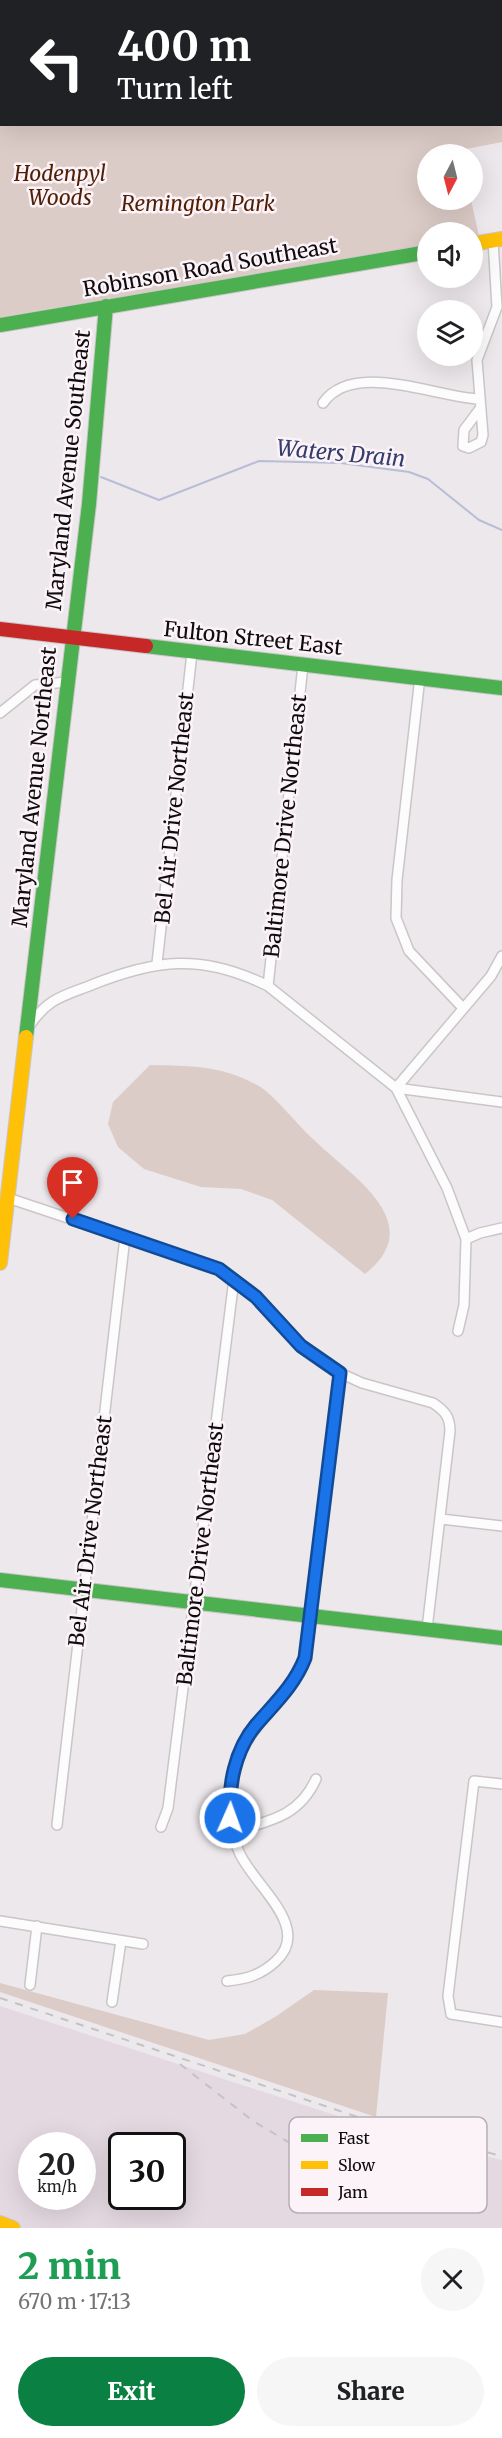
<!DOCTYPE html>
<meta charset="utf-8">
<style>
body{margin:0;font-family:Merriweather,serif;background:#f6f6f6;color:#202124;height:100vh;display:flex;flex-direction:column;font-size:22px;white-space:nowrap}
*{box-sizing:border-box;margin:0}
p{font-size:20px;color:#757577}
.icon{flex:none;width:33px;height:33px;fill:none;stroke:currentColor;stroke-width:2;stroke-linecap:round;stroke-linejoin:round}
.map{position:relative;height:2228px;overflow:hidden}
.side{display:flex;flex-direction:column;background:#fff;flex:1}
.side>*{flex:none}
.top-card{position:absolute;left:0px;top:0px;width:502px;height:126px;box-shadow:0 6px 24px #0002;background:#202124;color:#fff;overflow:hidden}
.needle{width:39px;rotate:187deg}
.tools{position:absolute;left:417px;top:144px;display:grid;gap:12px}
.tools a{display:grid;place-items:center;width:66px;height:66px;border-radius:50%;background:#fff;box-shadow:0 6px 24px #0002;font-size:30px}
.speed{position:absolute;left:18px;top:2132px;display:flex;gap:12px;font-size:30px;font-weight:700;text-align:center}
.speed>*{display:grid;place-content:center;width:78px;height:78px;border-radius:50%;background:#fff;box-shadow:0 6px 24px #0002;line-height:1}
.speed small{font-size:15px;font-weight:400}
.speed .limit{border:3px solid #111;border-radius:9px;background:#fff;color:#111}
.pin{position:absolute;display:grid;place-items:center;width:51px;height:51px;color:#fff;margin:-62px -26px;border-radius:50% 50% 50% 0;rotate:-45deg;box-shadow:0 0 6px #0007}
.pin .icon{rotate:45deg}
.me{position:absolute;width:66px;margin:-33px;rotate:2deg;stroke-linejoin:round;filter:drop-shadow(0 0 4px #0008)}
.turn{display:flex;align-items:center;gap:21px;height:126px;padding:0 18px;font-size:27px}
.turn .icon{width:78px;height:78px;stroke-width:2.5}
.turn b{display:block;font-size:42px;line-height:51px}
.round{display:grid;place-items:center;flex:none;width:63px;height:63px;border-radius:32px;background:#f6f6f6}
.head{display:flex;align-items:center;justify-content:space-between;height:102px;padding:0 18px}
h1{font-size:36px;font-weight:800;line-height:45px;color:#1e9e55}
.action{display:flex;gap:12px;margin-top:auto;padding:12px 18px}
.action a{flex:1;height:69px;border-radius:36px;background:#0b8043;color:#fff;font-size:24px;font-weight:800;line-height:69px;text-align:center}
.action a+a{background:#f6f6f6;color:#202124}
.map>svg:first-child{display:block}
.built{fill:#e4d9e0;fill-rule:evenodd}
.green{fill:#dcccc7}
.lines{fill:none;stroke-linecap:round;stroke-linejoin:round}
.stream{stroke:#b8bdd7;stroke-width:2}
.street-casing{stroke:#cac6c8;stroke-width:12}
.fast-casing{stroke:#cac6c8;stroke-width:16}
.slow-casing{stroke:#cac6c8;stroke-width:16}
.jam-casing{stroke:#cac6c8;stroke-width:16}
.street{stroke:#fcfcfc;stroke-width:9}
.fast{stroke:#4caf50;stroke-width:14}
.slow{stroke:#ffc107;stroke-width:14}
.jam{stroke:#c62828;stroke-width:14}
.rail{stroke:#c4c3c4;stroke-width:2;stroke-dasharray:8 8;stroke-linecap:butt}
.route-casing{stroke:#114b97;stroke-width:15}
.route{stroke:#1a73e8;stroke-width:10}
.labels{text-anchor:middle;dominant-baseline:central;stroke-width:5;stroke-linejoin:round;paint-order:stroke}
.park-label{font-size:21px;font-style:italic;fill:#4f1f03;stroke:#fcf3f9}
.street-label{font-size:21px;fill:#0f0c0e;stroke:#fcf3f9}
.water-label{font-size:22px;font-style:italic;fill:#343d6c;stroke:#fcf3f9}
.key{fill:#fcf3f9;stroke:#b5aeb2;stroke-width:1.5}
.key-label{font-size:16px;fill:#0f0c0e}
</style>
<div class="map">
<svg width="502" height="2228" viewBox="0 0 502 2228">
<rect width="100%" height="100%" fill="#ede8eb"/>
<path class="built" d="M0,2006L396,2135L502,2160V2228H0ZM32,2145H82V2196H32ZM122,2145H172V2196H122Z"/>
<path class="green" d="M0,0H99L2,2L0,48Z
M121,0H502V142L461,150L462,154H428V200H471L479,236L473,237L472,232H428L427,245L0,317V62L2,124H501V2L118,1Z
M150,1065C190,1066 220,1065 257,1085C273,1093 298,1126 313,1139C348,1174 431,1222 365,1274L272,1200L241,1189L201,1187L144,1169L118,1147L108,1124L113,1102Z
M0,1983L209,2040L245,2034L275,2017L314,1990L388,1993L376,2117L0,1992Z"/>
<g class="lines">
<path class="stream" d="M101,477L159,500L259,461L341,463L409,472L428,479L479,520L502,530"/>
<defs>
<path id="street" d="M323,403C353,360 435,397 478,399
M479,410L464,430L463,446L469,448L481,442L483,435L477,360L497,307L493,241
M420,677L397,880L396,918L409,951L463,1008
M0,713L35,685L67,682
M157,963L192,653
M268,986L303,665
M29,1026C48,999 60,997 89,986C155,959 202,953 268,986L396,1088L502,1102
M8,1198L215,1267L256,1297L301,1346L340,1373L362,1383L433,1403C445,1411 450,1417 450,1431L427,1629
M466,1239L480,1233L502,1228
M458,1331L464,1305L466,1239L447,1188L396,1088L491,976L502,956
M441,1519L502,1526
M502,1784L474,1781L448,1996L451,2014L502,2022
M57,1825L125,1237
M161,1827L168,1808L234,1279
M232,1832C269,1821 299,1817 316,1779
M0,1921L143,1944
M227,1981C247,1979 261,1975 276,1961C313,1927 253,1885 239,1852C229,1829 228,1806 232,1781C240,1727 287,1706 305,1658L340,1373
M30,1985L37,1926
M112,2002L121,1941"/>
<path id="fast" d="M202,2L204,0
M0,106H2
M0,325L428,252
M146,646L502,688
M26,1037L89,504L106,306
M0,1580L502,1638"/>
<path id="slow" d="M472,244L502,239
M0,1263L26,1037
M0,2223L13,2228"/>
<path id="jam" d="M0,629L146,646"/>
</defs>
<use href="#street" class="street-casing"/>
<use href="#fast" class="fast-casing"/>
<use href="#slow" class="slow-casing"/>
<use href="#jam" class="jam-casing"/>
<use href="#street" class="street"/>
<use href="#fast" class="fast"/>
<use href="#slow" class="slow"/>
<use href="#jam" class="jam"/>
<path class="rail" d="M0,1998L397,2130L502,2156
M180,2064L253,2121L295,2146"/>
</g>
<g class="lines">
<defs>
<path id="route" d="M73,1219L219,1269L256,1297L301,1346L340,1373L305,1658C294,1686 275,1703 256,1725C235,1750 228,1786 230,1818"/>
</defs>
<use href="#route" class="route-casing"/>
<use href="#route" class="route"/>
</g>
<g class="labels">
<g class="park-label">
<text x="60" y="173">Hodenpyl<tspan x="60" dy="24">Woods</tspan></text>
<text x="198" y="203">Remington Park</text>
</g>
<g class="street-label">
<text transform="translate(210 267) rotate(-10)">Robinson Road Southeast</text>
<text transform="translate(68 470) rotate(-84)">Maryland Avenue Southeast</text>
<text transform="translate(253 638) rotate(6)">Fulton Street East</text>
<text transform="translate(34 787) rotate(-84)">Maryland Avenue Northeast</text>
<text transform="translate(174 808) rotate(-84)">Bel Air Drive Northeast</text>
<text transform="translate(285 826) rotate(-84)">Baltimore Drive Northeast</text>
<text transform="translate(90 1531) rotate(-83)">Bel Air Drive Northeast</text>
<text transform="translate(200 1554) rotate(-83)">Baltimore Drive Northeast</text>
</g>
<g class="water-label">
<text transform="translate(341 453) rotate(5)">Waters Drain</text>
</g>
</g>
<rect x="289" y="2117" width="198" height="96" rx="9" class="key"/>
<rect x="301" y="2134" width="27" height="8" fill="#4caf50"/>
<rect x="301" y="2161" width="27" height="8" fill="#ffc107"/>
<rect x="301" y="2188" width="27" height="8" fill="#c62828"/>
<g class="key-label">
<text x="338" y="2144">Fast</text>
<text x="338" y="2171">Slow</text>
<text x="338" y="2198">Jam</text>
</g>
</svg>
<div class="tools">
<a><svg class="needle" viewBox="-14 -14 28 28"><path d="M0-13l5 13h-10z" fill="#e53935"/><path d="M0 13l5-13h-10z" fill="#757577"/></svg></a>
<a><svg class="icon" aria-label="sound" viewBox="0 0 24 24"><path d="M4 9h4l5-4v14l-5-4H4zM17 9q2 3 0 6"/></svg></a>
<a><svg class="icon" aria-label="layers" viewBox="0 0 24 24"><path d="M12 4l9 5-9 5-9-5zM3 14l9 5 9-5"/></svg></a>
</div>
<div class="speed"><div>20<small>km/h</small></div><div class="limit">30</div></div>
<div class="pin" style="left:73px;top:1219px;background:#d93025"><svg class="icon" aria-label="arrive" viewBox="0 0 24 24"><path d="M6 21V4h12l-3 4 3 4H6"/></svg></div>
<svg class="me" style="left:230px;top:1818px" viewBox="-20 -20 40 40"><circle r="17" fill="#1a73e8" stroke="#fff" stroke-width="3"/><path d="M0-11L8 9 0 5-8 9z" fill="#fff"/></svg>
<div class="top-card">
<div class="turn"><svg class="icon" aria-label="left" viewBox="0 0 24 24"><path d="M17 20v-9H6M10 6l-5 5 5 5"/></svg><div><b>400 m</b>Turn left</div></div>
</div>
</div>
<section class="side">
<div class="head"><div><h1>2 min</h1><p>670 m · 17:13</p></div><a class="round"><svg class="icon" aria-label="close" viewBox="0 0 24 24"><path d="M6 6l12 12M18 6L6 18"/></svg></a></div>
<div class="action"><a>Exit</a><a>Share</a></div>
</section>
